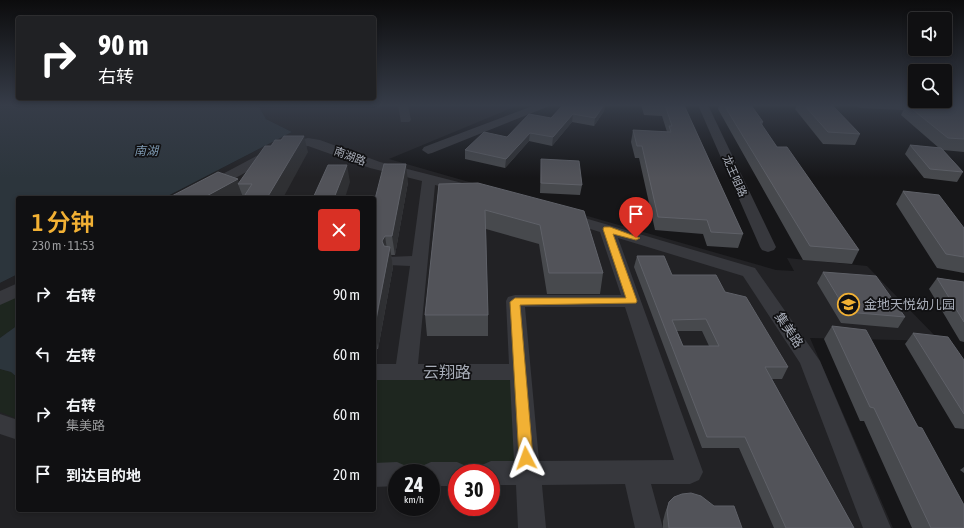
<!DOCTYPE html>
<html lang="zh">
<meta charset="utf-8">
<style>
body{margin:0;font-family:"Asap Condensed","Noto Sans SC",sans-serif;background:#1e1e20;color:#f1f3f6;height:100vh;display:flex;flex-direction:column;font-size:15px;white-space:nowrap}
*{box-sizing:border-box;margin:0}
p{font-size:13px;color:#9c9d9f}
.icon{flex:none;width:22px;height:22px;fill:none;stroke:currentColor;stroke-width:2;stroke-linecap:round;stroke-linejoin:round}
.map{position:relative;flex:1;overflow:hidden}
.panel{position:absolute;left:16px;top:196px;width:360px;height:316px;display:flex;flex-direction:column;background:#101012;border-radius:4px;box-shadow:0 2px 6px #0003,0 0 0 1px #303032}
.panel>*{flex:none}
.banner{position:absolute;left:16px;top:16px;width:360px;height:84px;border-radius:4px;box-shadow:0 2px 6px #0003,0 0 0 1px #303032;background:#202124;color:#fff;overflow:hidden}
.controls{position:absolute;left:908px;top:12px;display:grid;gap:8px}
.controls a{display:grid;place-items:center;width:44px;height:44px;border-radius:4px;background:#101012;box-shadow:0 2px 6px #0003,0 0 0 1px #303032;font-size:20px}
.speed{position:absolute;left:388px;top:464px;display:flex;gap:8px;font-size:20px;font-weight:700;text-align:center}
.speed>*{display:grid;place-content:center;width:52px;height:52px;border-radius:50%;background:#101012;box-shadow:0 2px 6px #0003,0 0 0 1px #303032;line-height:1}
.speed small{font-size:10px;font-weight:400}
.speed .limit{border:6px solid #d22;background:#fff;color:#111}
.pin{position:absolute;display:grid;place-items:center;width:34px;height:34px;color:#fff;margin:-41px -17px;border-radius:50% 50% 50% 0;rotate:-45deg;box-shadow:0 0 4px #0007}
.pin .icon{rotate:45deg}
.me{position:absolute;width:44px;margin:-22px;rotate:356deg;stroke-linejoin:round;filter:drop-shadow(0 0 3px #0008)}
.turn{display:flex;align-items:center;gap:14px;height:84px;padding:0 16px;font-size:18px}
.turn .icon{width:52px;height:52px;stroke-width:2.5}
.turn b{display:block;font-size:28px;line-height:34px}
.round{display:grid;place-items:center;flex:none;width:42px;height:42px;border-radius:4px;background:#1e1e20}
.head{display:flex;align-items:center;justify-content:space-between;height:68px;padding:0 16px}
h1{font-size:24px;font-weight:600;line-height:30px;color:#f2b134}
ul{padding:0;list-style:none}
li{display:flex;align-items:center;gap:12px;height:60px;padding:0 16px}
li div{flex:1}
li b{display:block;font-size:15px}
li em{font-style:normal}
.map>svg:first-child{display:block}
.built{fill:#222225;fill-rule:evenodd}
.green{fill:#1e261f}
.water{fill:#2c353c}
.lines{fill:none;stroke-linecap:round;stroke-linejoin:round}
.minor{fill:#37383d;fill-rule:evenodd}
.wall{fill:#47494d;fill-rule:evenodd}
.shaded-wall{fill:#2f3033}
.building{fill:#525359;stroke:#5f6168;fill-rule:evenodd}
.route{fill:#f2b134;stroke:#9d7322}
.labels{text-anchor:middle;dominant-baseline:central;stroke-width:3.5;stroke-linejoin:round;paint-order:stroke}
.far-street-label{font-size:11px;fill:#a8adb8;stroke:#111113}
.far-water-label{font-size:12px;font-style:italic;fill:#7f9bb3;stroke:#111113}
.poi-label{font-size:13px;fill:#a8adb8;stroke:#111113;text-anchor:start}
.street-label{font-size:13px;fill:#a8adb8;stroke:#111113}
.near-street-label{font-size:16px;fill:#a8adb8;stroke:#111113}
</style>
<div class="map">
<svg width="964" height="528" viewBox="0 0 964 528">
<rect width="100%" height="100%" fill="#161618"/>
<path class="built" d="M258,105H519L389,159L776,270L794,271L787,258L867,266L940,341L810,338L893,528H0V283L18,274V510H374V198H164L292,132L266,119ZM397,473H431V507H397ZM457,473H491V507H457Z"/>
<path class="green" d="M18,294V325L0,338V304Z
M0,369L11,372L18,378V419L0,412Z
M374,376L502,377L511,381L516,459L505,465L374,466Z"/>
<path class="water" d="M0,105H258L266,119L292,132L164,198H18V274L0,283Z
M18,325V378L11,372L0,369V338Z"/>
<g class="lines">
<path class="minor" d="M398,105H408L411,120L409,122H401Z
M535,105H548L547,107L432,153L428,154L422,150L424,147Z
M698,105H708L776,247L774,250L768,252L762,250L760,247Z
M855,105H917L964,107V113L860,108Z
M308,138L320,140L380,162L474,186L476,189L474,192L469,193L435,185L418,364H509L506,301L508,297L515,295H621L600,232L561,220L558,217L561,214H571L755,268L820,361L891,528H863L800,363L743,276L618,238L703,472L699,480L690,484H651L663,528H635L625,484L542,485L546,528H518L516,485H491V473H478L482,465L491,461H514L510,380H374V364H396L410,266L388,265L386,261L388,257L412,256L422,181L370,168L308,146L285,151L199,198H181L183,195L277,145ZM525,307H625L674,460L539,461Z
M18,283V297L0,305V291Z
M0,414L18,420V440L0,434Z
M397,462L406,466L409,473H397V486L374,487V463Z
M431,462H457L466,466L469,473H457V486H431V473H419L422,466Z"/>
</g>
<path class="wall" d="M563,105H605L604,111L594,126L572,122L552,146L529,141L505,168L465,159V150L507,137L551,118Z
M641,105H684L743,234L738,248L707,246L703,234L655,230L639,158H635L631,142L633,130L667,132L662,116L644,115Z
M719,105H751L763,122L762,126L777,147L859,250L852,264L803,260L718,109Z
M797,105H832L860,134L855,145L823,144L795,109Z
M906,105L954,107V105H942H964V152L943,150L963,172L957,182L924,178L905,154L910,145L939,148L901,115Z
M308,152L242,198H168L239,183Z
M541,159L582,185L580,195L540,193Z
M408,182L395,255H391L393,267L378,349H374V203Z
M439,184L584,211L603,273L600,294H547L539,244L486,229L488,315V336H427L425,315Z
M903,191L964,228V273L937,268L896,204Z
M637,256L672,275L725,292L788,367L782,379H772L854,528H774L739,448H702L634,267ZM677,331H702L709,346H683Z
M823,272L905,317L898,328L841,323L817,283Z
M937,278L964,282V342L960,341L929,289Z
M832,326L918,427L964,528H912L864,421H860L824,339Z
M913,333L964,360V429L955,428L905,344Z
M964,467V473L960,470Z
M669,502L742,528H663V521L665,513Z"/>
<path class="shaded-wall" d="M604,105H605L604,111L594,126L595,118Z
M573,114L572,122L552,146L553,137Z
M530,133L529,141L505,168L506,159Z
M304,136L308,152L283,198H267Z
M406,164L408,182L395,255L392,236Z
M347,165L350,182L345,198H334Z
M238,179L239,184H238L243,197L242,198H203Z
M385,236L388,256L382,241Z
M390,247L393,267L378,349L375,329Z"/>
<path class="building" d="M563,105H604L595,118L573,114L553,137L530,133L506,159L465,150L484,132L507,137L529,114L551,118Z
M646,105H684L743,234L711,232L707,220L658,217L642,146H637L633,130L671,132L669,126H672L665,105Z
M724,105H751L763,122H760L777,147H787L859,250L810,246Z
M804,105H832L860,134L828,132Z
M907,105L961,107L958,105H964V139L948,138Z
M284,136H304L267,198H243L252,184H238L265,146H271L275,140H281Z
M910,145L941,148L963,172L930,169Z
M541,159L579,161L582,185L541,183Z
M384,164H406L392,236H385L382,241L384,246L390,247L374,329V203Z
M328,165H347L334,198H313Z
M218,172L238,179L203,198H168Z
M478,183L584,211L603,273H549L540,225L485,210L488,315H425L439,184Z
M903,191L939,195L964,228V257L946,254Z
M637,256H664L672,275H716L725,292L746,297L788,367H765L854,528H786L745,437H707ZM706,319L719,346H683L672,320Z
M823,272L876,276L905,317L847,312Z
M937,278L964,282V322Z
M832,326L866,330L918,427L922,428L964,505V528H931L874,408L870,407Z
M913,333L948,337L964,360V414Z
M691,493L701,496L714,506H734L742,528H669L667,510L669,502L674,497L682,494Z"/>
<linearGradient id="sky" x2="0" y2="1"><stop stop-color="#0c0c0d"/><stop offset="0.59" stop-color="#363c48"/><stop offset="1" stop-color="#363c48" stop-opacity="0"/></linearGradient>
<rect width="964" height="178" fill="url(#sky)"/>
<path class="route" d="M604,227H610L640,238L636,240L613,234L637,301L636,303L520,305L533,458L531,463L526,464L521,463L519,458L510,302L515,298H626L603,229Z"/>
<defs>
<symbol id="school-ring" viewBox="-11 -11 22 22"><circle r="9.5" fill="#111113" stroke="#f2b134" stroke-width="1.5"/><path d="M0-5L7-2L0 1L-7-2ZM-4 1L0 2.5L4 1V4Q0 6-4 4Z" fill="#f2b134"/></symbol>
</defs>
<g fill-rule="evenodd">
<use href="#school-ring" x="836" y="292" width="25" height="25"/>
</g>
<g class="labels">
<g class="far-street-label">
<text transform="translate(350 156) rotate(20)">南湖路</text>
<text transform="translate(735 176) rotate(66)">龙王咀路</text>
</g>
<g class="far-water-label">
<text x="146" y="151">南湖</text>
</g>
<g class="poi-label">
<text x="864" y="304">金地天悦幼儿园</text>
</g>
<g class="street-label">
<text transform="translate(789 330) rotate(56)">集美路</text>
</g>
<g class="near-street-label">
<text x="447" y="372">云翔路</text>
</g>
</g>
</svg>
<div class="controls">
<a><svg class="icon" aria-label="sound" viewBox="0 0 24 24"><path d="M4 9h4l5-4v14l-5-4H4zM17 9q2 3 0 6"/></svg></a>
<a><svg class="icon" aria-label="search" viewBox="0 0 24 24"><circle cx="10" cy="10" r="6"/><path d="M15 15l6 6"/></svg></a>
</div>
<div class="speed"><div>24<small>km/h</small></div><div class="limit">30</div></div>
<div class="pin" style="left:636px;top:238px;background:#d93025"><svg class="icon" aria-label="arrive" viewBox="0 0 24 24"><path d="M6 21V4h12l-3 4 3 4H6"/></svg></div>
<svg class="me" style="left:526px;top:458px" viewBox="-20 -20 40 40"><path d="M0-17L14 15 0 8-14 15z" fill="#f2b134" stroke="#fff" stroke-width="4"/></svg>
<div class="banner">
<div class="turn"><svg class="icon" aria-label="right" viewBox="0 0 24 24"><path d="M7 20v-9h11M14 6l5 5-5 5"/></svg><div><b>90 m</b>右转</div></div>
</div>
<section class="panel">
<div class="head"><div><h1>1 分钟</h1><p>230 m · 11:53</p></div><a class="round" style="background:#d93025;color:#fff"><svg class="icon" aria-label="close" viewBox="0 0 24 24"><path d="M6 6l12 12M18 6L6 18"/></svg></a></div>
<ul>
<li><svg class="icon" aria-label="right" viewBox="0 0 24 24"><path d="M7 20v-9h11M14 6l5 5-5 5"/></svg><div><b>右转</b></div><em>90 m</em></li>
<li><svg class="icon" aria-label="left" viewBox="0 0 24 24"><path d="M17 20v-9H6M10 6l-5 5 5 5"/></svg><div><b>左转</b></div><em>60 m</em></li>
<li><svg class="icon" aria-label="right" viewBox="0 0 24 24"><path d="M7 20v-9h11M14 6l5 5-5 5"/></svg><div><b>右转</b><p>集美路</p></div><em>60 m</em></li>
<li><svg class="icon" aria-label="arrive" viewBox="0 0 24 24"><path d="M6 21V4h12l-3 4 3 4H6"/></svg><div><b>到达目的地</b></div><em>20 m</em></li>
</ul>
</section>
</div>
